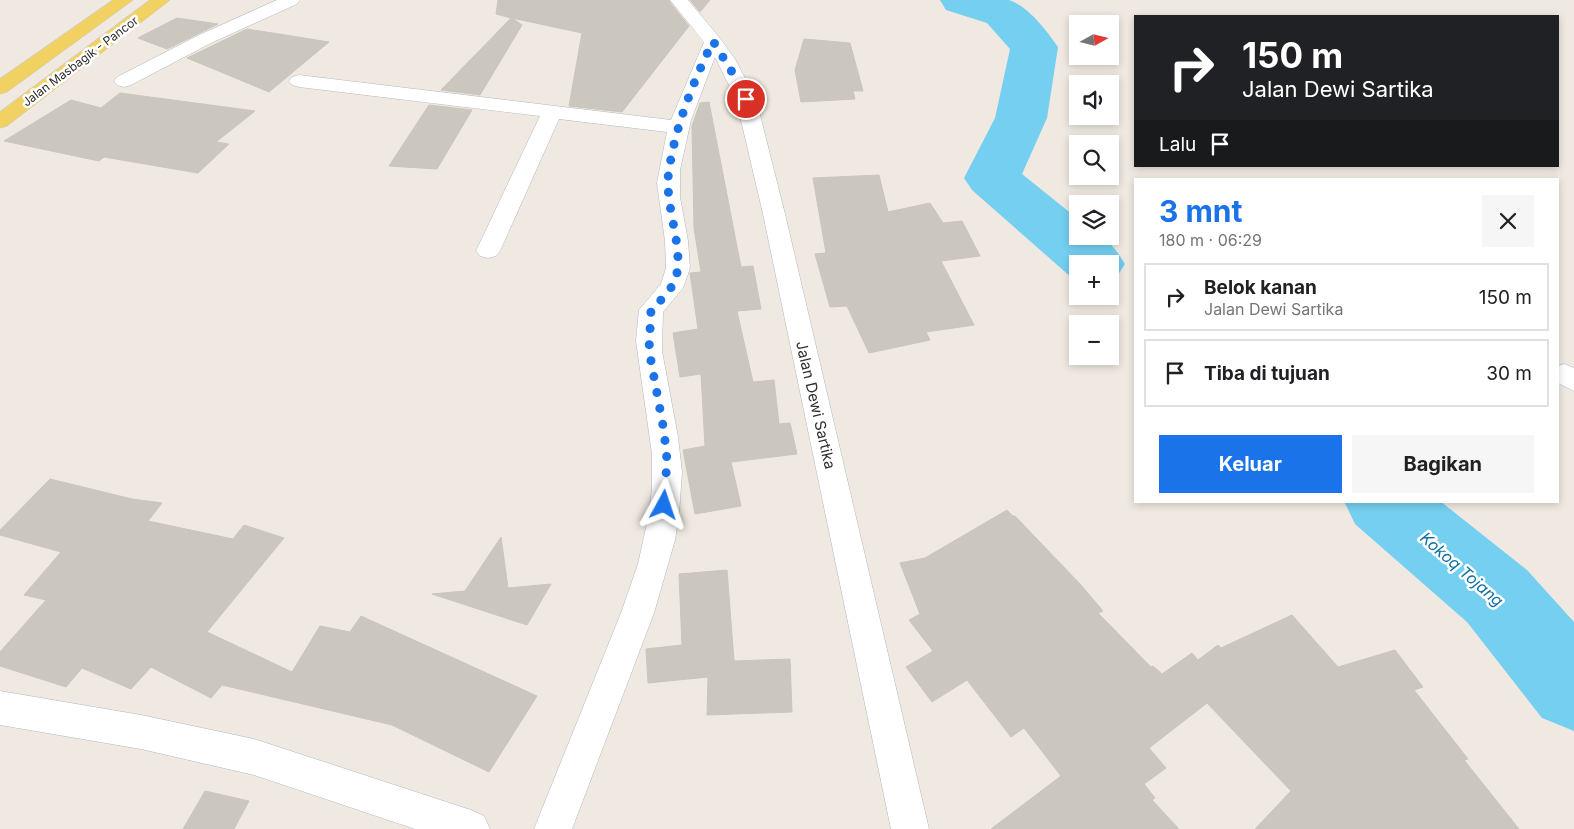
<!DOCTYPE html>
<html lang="id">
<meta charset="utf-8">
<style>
body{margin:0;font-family:Inter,sans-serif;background:#f6f6f6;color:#202124;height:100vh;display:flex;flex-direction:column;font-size:19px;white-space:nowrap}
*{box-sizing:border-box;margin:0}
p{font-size:16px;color:#757577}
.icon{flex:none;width:28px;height:28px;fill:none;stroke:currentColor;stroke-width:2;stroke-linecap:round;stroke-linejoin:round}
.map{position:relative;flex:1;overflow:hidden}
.drawer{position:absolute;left:1134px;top:178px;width:425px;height:325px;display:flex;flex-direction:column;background:#fff;border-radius:0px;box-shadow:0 2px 8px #0003}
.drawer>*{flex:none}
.top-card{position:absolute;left:1134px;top:15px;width:425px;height:152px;border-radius:0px;box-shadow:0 2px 8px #0003;background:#202124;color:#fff;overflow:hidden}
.needle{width:32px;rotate:82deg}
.tools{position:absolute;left:1069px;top:15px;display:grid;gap:10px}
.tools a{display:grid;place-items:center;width:50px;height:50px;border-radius:0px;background:#fff;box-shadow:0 2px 8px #0003;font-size:25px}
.pin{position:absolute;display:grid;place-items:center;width:42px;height:42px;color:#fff;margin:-21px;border:2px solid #fff;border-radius:50%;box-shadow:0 1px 5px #0007}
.me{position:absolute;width:55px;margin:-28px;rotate:5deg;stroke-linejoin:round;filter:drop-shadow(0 0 4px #0008)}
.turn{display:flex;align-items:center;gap:18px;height:105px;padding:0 25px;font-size:22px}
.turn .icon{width:65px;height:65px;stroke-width:2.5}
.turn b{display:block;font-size:35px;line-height:42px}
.then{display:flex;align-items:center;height:48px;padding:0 25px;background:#0003;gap:10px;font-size:19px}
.round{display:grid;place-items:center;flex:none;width:52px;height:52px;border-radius:0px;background:#f6f6f6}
.summary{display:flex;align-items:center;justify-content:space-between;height:85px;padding:0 25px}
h1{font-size:30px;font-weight:700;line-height:38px;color:#1a73e8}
.button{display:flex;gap:10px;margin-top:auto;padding:10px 25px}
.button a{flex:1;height:58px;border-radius:0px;background:#1a73e8;color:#fff;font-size:20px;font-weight:700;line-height:58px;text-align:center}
.button a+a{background:#f6f6f6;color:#202124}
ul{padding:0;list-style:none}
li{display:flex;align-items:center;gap:15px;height:68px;margin:0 10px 8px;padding:0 15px;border:2px solid #e0e0e0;border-radius:0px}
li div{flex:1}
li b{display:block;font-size:19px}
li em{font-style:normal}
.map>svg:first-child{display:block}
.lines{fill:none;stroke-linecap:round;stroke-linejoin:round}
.river{fill:#75cff0;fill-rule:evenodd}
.building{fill:#cbc7bf;stroke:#cbc5ba}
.minor-casing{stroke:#b4b7c1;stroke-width:1}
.major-casing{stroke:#c9c9c9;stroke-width:1}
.minor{fill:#fff;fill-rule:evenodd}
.major{fill:#f2d163;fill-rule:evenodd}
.route{stroke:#1a73e8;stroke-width:9;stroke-dasharray:0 16.2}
.labels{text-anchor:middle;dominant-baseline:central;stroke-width:5;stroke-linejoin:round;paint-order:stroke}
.far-street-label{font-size:12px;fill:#2e2e2e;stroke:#fff}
.street-label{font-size:15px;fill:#2e2e2e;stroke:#fff}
.water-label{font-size:16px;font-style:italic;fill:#0d6fa3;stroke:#fff}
</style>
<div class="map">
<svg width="1574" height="829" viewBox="0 0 1574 829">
<rect width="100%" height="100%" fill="#efe9e1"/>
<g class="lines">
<path class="river" d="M940,0H1009C1028,6 1046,30 1058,47L1047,118L1022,174L1078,219V236C1106,236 1110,240 1125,264L1116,278L1110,280V264H1078V280L1072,278L972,190L964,178L995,118L1010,49L987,23L946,10Z
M1344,501H1440L1527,570L1574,622V731L1542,718L1467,622L1355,524Z"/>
</g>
<path class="building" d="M498,0H668L689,26L622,112L569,106L582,33L512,18L522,25L480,95L441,90L511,18L496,14Z
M690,0H710L700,12Z
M177,18L218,24L167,49L138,38Z
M247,29L329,42L269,92L187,58Z
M804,39L850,43L863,91H853L855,99L801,102L795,70Z
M120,93L255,111L216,142L229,144L198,173L104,157L99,161L4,141L71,100L101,108Z
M709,102L741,267L753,266L761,309L737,311L753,382L774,380L779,424L790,423L797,454L731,462L741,506L695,514L683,450L705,446L701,374L680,377L673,333L698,329L690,273L701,272L694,228L692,126L700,103Z
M429,105L472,110L437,169L389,166Z
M879,175L888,212L930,203L943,223L962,221L980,256L941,261L974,325L926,332L930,340L869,353L847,306L830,307L815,254L826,253L813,178Z
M50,479L132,499L162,503L148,521L233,539L244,525L284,538L207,632L292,672L320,626L350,632L361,616L537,696L489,772L392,725L222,685L211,698L151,667L131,689L82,668L66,687L0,666V652L46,600L24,595L61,552L0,535V530Z
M1007,510L1013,516H1015L1081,585L1103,611L1098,613L1151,667L1153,666L1162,674L1192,653L1198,660L1218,645L1221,648L1292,615L1338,667L1395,650L1423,687L1414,690L1468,759L1464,760L1519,829H1255L1291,791L1207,703L1149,748L1166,768L1144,784L1155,798L1152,800L1179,829H991L1061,776L1024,728L1011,737L967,680L932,702L906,667L933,651L909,620L920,614L900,563L925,558Z
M501,537L508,588L551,584L527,625L432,594L465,591Z
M727,570L734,661L790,659L792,712L707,715L708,677L648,683L646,649L682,645L679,574Z
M205,791L249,801L234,829H183Z"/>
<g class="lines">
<defs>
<path id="minor" d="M277,0H300L297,4L211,43L131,85L124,87L117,85L114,81L117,77L199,35Z
M670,0H688L719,37L735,59L756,99L785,214L929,829H891L763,214L736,99L715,57L691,120L680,170V197L688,241L690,268L683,288L663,312L662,351L678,437L682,472L679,514L675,540L654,613L572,829H534L621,613L638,564L649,514L652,489V454L636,341L639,310L661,284L666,268L665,241L657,183L667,132L559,119L500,251L496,256L488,258L480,256L476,251L540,116L299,87L292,85L289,81L292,77L299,75L671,120L704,42Z
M1564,364L1574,368V391L1558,383V366Z
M0,691L141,715L254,739L471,810L484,816L490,829H415L254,775L141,749L0,725Z"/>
<path id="major" d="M113,0H133L7,92L0,94V79Z
M150,0H170L7,126L0,128V112Z"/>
</defs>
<use href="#minor" class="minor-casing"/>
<use href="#major" class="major-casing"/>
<use href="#minor" class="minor"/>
<use href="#major" class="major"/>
</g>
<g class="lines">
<path class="route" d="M664,505L667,460L664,431L649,350L651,310C660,301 670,292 675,280C686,251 663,204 669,170C676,124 693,83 713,41L740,85L746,99"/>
</g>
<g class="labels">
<g class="far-street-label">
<text transform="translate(80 61) rotate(-37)">Jalan Masbagik - Pancor</text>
</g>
<g class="street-label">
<text transform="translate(816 405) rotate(77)">Jalan Dewi Sartika</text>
</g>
<g class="water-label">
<text transform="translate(1462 569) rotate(41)">Kokoq Tojang</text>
</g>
</g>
</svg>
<div class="tools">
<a><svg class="needle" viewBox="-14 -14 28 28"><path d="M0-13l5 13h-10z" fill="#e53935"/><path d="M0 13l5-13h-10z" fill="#757577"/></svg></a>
<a><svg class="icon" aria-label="sound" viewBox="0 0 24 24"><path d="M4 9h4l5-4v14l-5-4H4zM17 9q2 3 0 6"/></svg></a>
<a><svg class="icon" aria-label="search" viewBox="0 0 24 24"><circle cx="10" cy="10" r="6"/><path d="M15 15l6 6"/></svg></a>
<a><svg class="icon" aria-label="layers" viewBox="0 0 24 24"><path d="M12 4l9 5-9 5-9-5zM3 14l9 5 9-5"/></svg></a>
<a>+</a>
<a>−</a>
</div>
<div class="pin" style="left:746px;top:99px;background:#d93025"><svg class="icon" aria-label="arrive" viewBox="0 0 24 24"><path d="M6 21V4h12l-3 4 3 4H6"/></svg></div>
<svg class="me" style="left:664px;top:505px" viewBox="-20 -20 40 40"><path d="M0-17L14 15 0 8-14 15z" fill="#1a73e8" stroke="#fff" stroke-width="4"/></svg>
<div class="top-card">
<div class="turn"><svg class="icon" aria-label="right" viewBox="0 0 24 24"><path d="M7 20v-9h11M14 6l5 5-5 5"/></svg><div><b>150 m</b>Jalan Dewi Sartika</div></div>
<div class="then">Lalu<svg class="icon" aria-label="arrive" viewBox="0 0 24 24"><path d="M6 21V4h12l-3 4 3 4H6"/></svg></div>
</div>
<section class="drawer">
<div class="summary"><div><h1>3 mnt</h1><p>180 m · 06:29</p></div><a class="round"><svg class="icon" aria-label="close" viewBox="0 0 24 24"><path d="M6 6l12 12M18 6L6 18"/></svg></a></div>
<ul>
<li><svg class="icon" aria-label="right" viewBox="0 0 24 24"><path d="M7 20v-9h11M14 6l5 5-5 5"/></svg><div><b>Belok kanan</b><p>Jalan Dewi Sartika</p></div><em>150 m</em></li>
<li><svg class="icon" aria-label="arrive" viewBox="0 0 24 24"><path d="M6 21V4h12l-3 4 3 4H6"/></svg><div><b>Tiba di tujuan</b></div><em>30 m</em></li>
</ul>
<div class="button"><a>Keluar</a><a>Bagikan</a></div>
</section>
</div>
